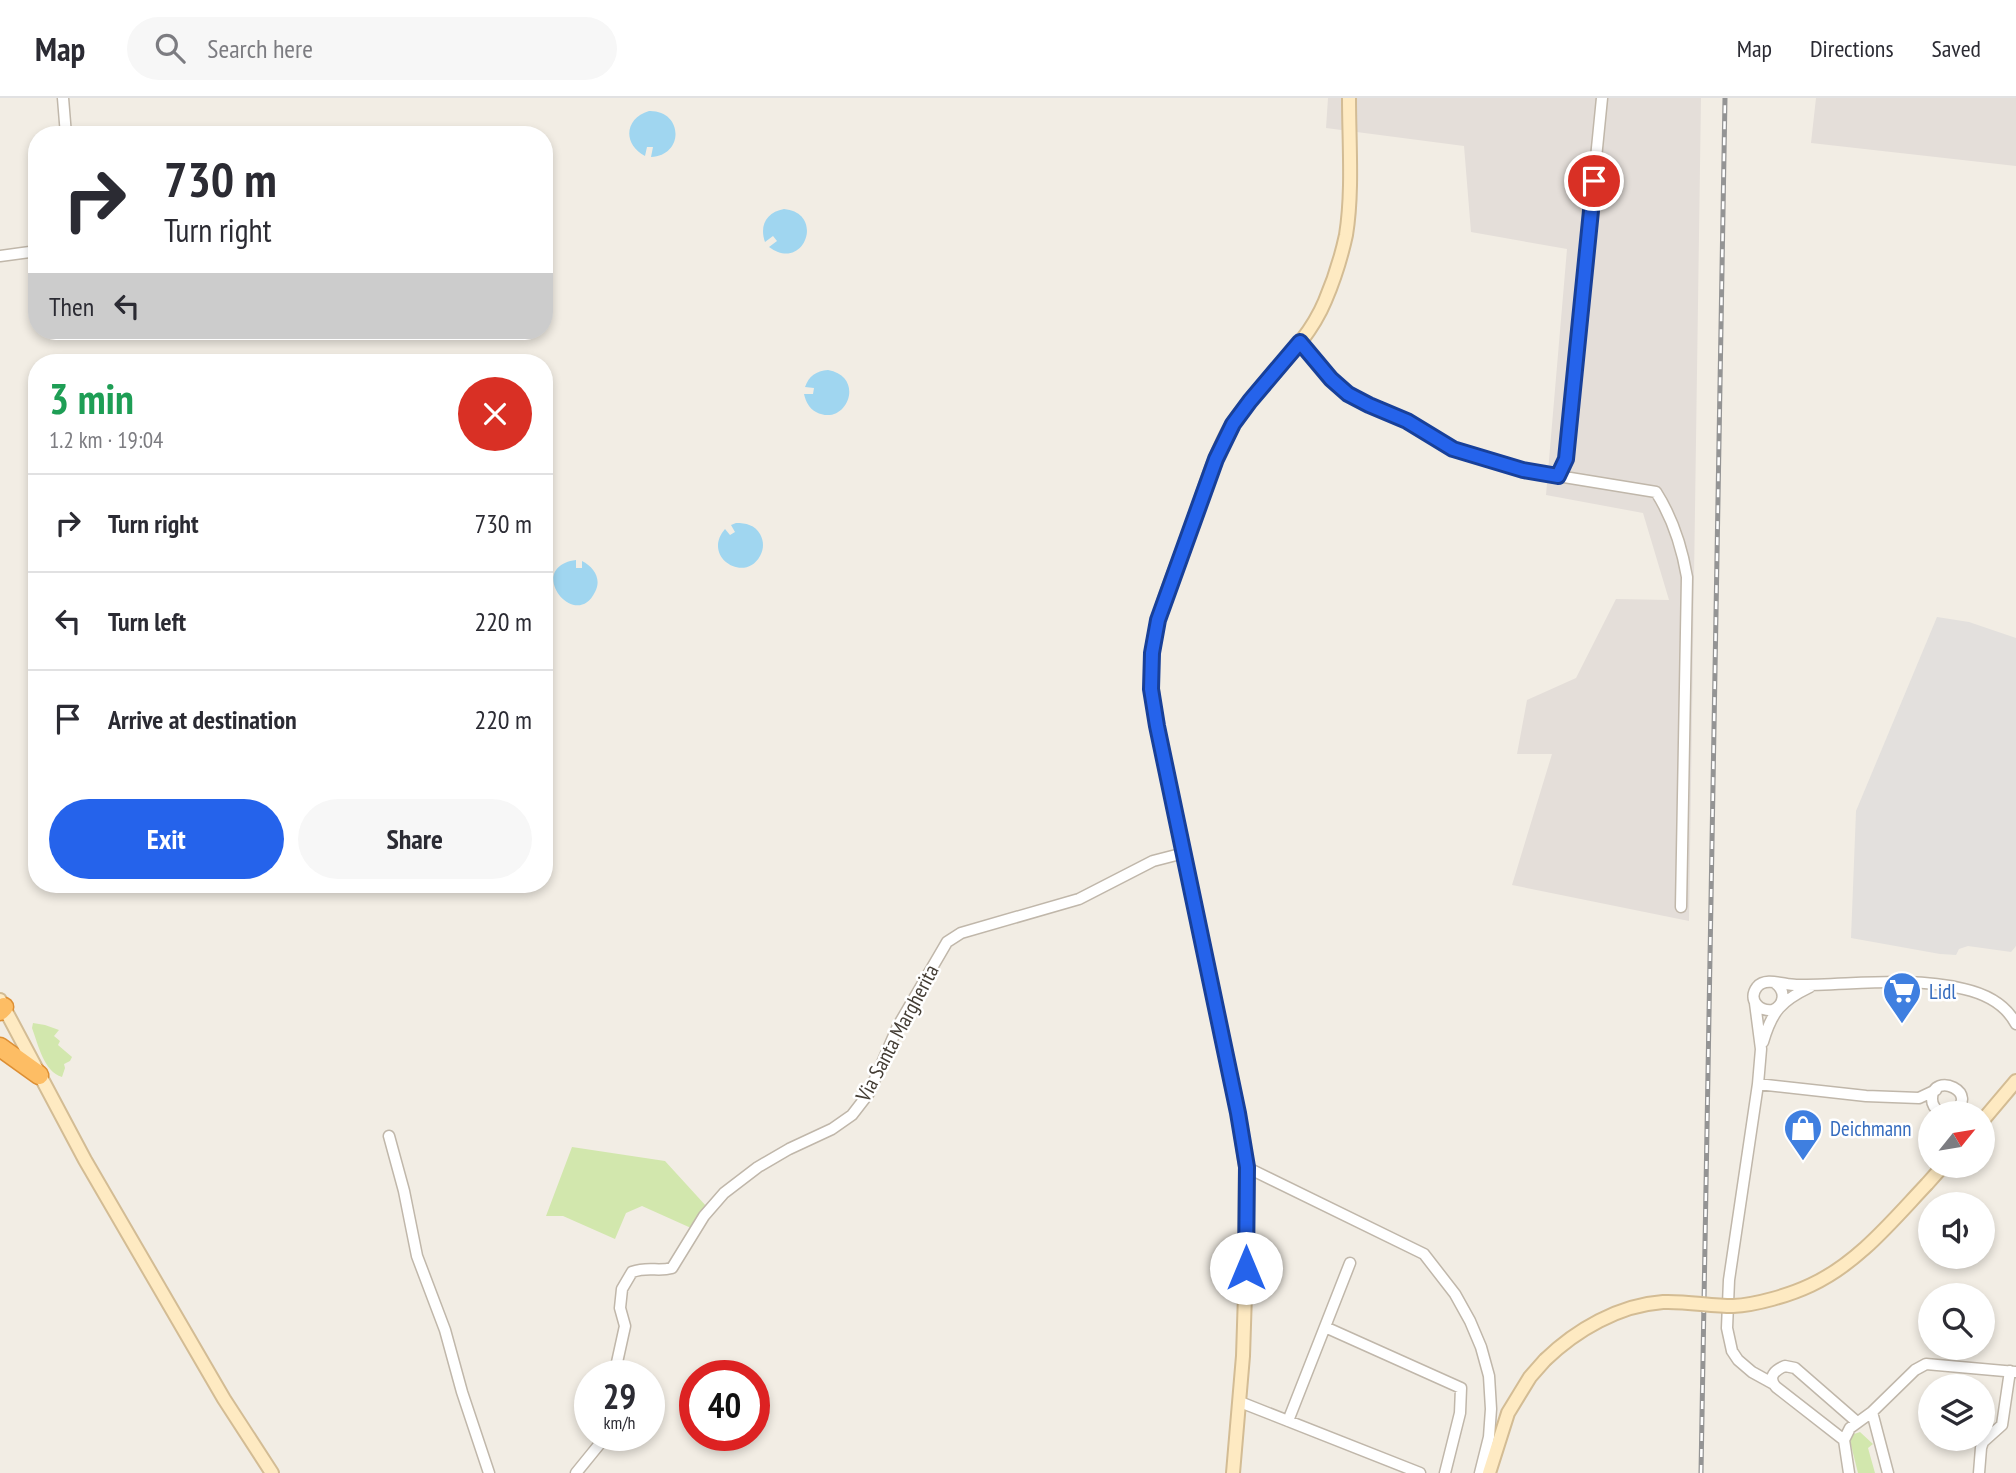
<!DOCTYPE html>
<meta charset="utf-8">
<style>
body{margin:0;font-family:"PT Sans Narrow",sans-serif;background:#f7f7f7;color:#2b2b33;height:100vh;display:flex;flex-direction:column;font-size:26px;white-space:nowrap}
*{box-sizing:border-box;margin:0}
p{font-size:23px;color:#7c7c81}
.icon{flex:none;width:38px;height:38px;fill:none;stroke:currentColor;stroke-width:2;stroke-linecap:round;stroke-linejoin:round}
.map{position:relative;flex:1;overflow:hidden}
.side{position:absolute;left:28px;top:256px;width:525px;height:539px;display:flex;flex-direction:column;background:#fff;border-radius:28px;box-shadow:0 4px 10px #0003}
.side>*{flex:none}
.top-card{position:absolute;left:28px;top:28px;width:525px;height:214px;border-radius:28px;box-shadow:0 4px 10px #0003;background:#fff;color:#2b2b33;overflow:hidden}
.needle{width:46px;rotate:60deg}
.fabs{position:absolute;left:1918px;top:1003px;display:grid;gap:14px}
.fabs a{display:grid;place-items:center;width:77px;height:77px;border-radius:50%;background:#fff;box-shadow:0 4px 10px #0003;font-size:35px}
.speed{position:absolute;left:574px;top:1262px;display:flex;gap:14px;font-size:35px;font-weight:700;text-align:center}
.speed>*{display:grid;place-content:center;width:91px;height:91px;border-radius:50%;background:#fff;box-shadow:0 4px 10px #0003;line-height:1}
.speed small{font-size:18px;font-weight:400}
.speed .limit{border:10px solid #d22;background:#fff;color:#111}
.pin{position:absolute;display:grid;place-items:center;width:60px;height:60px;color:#fff;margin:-30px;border:4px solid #fff;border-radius:50%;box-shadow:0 2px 7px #0007}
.me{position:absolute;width:77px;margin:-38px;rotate:0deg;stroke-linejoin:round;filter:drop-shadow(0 0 5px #0008)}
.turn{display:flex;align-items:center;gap:24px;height:147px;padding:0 21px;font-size:32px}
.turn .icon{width:91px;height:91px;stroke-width:2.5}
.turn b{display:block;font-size:49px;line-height:60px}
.then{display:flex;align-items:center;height:66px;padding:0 21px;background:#0003;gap:14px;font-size:26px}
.round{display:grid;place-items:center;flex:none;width:74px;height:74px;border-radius:37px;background:#f7f7f7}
.summary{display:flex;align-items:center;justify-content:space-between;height:119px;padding:0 21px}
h1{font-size:42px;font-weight:700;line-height:52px;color:#1e9e55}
.cta{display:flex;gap:14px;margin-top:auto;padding:14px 21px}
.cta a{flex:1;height:80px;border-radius:42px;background:#2563eb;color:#fff;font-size:28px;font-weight:700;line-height:80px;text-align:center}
.cta a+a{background:#f7f7f7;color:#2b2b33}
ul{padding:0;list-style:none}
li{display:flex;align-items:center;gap:21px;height:98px;padding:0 21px;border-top:2px solid #e1e1e2}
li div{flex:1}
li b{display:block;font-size:26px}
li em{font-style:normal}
header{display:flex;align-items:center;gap:42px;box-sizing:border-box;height:98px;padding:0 35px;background:#fff;border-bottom:2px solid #e1e1e2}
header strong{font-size:33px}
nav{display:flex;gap:38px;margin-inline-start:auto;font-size:24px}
.search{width:490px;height:63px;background:#f7f7f7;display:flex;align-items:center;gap:18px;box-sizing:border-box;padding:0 24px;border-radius:38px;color:#7c7c81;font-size:26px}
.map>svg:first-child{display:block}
.industrial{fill:#e4ded9}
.green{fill:#d2e7ad}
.parking{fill:#e3e0dd}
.water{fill:#a0d6f0}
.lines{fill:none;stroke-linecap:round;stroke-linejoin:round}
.street-casing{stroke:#c0b7aa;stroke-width:13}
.secondary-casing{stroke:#d3bc94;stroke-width:16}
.highway-casing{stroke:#dd8f34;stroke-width:21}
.street{stroke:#fff;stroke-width:10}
.secondary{stroke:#feeac2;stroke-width:12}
.highway{stroke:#fdbd64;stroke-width:18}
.rail-casing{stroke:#949494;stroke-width:5}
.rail{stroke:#fff;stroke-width:2.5;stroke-dasharray:8;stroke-linecap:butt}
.secondary-bridge-casing{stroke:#d3bc94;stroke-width:16;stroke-linecap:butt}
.secondary-bridge{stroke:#feeac2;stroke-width:12}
.route-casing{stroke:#184099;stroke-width:18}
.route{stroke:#2563eb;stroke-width:12}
.labels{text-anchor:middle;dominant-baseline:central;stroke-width:5;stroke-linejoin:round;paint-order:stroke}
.shop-label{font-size:21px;fill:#366cbe;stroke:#fff;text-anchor:start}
.street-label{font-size:21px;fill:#443d34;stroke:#fff}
</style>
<header>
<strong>Map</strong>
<div class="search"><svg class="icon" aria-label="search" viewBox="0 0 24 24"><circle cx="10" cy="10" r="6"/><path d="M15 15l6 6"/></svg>Search here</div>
<nav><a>Map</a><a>Directions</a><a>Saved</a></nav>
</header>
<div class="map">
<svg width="2016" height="1375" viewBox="0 0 2016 1375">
<rect width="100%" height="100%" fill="#f2ede4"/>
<path class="industrial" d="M1328,0H1701L1689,823L1512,787L1552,656H1517L1527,602L1576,580L1616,501L1669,502L1643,415L1546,397L1567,151L1471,134L1464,48L1326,30Z
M1816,0H2016V68L1811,45Z"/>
<path class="green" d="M33,925L45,927L59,932L54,938L60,943L58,947L72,959L70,963L64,966L65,970L62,979C44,974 38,946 32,930Z
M572,1049L665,1063L707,1109L691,1130L642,1108L626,1115L615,1141L563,1118H546Z
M1860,1334L1873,1346L1868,1350L1875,1375H1858L1850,1343L1854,1336Z"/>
<path class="parking" d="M1937,519L1969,524L2016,540V848L2011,854L1968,848L1959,851L1956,857L1940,856L1851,840L1856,713Z"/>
<path class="water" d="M649,13C683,12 685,57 651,59L653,49H647L645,58C622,46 625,20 649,13Z
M784,111C826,115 804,175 769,149L777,143L773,138L765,144C759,127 767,114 784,111Z
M828,272C867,279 846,330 816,314C809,310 806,304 804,296H813L814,290L805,289C809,278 816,273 828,272Z
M736,425C746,425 755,427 760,436C764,443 764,451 760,458C745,486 701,459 725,431L730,437L735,434L731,427Z
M576,462V470H582V463C594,469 602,481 595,494C575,535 524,469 576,462Z"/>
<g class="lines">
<defs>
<path id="street" d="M63,0L66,37
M0,158L37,153
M1300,244L1331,281L1348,296L1369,307L1407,323L1453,351L1523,371L1558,378L1566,361L1602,0
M1558,378L1656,394C1672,419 1682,450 1687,479L1681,809
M1775,885C1786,893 1785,906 1773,912C1760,914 1747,902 1757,889C1766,878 1786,888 1798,887C1853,887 1910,878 1964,891C1986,896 2006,907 2016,926
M1755,905L1761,951L1758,986L1729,1182L1727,1230L1732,1253L1738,1262L1752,1274L1772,1285
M1763,944C1772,913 1781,903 1810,889
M1758,986L1866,998L1919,1000L1936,992
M1941,1015C1936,1012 1932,1008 1932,1001C1932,972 1983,995 1952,1015
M389,1038L404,1093L417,1158L445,1232L462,1294L489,1375
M1246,1069L1424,1156L1455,1196L1470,1223L1481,1249L1489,1278L1491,1311L1489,1339L1480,1375
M1325,1229L1461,1290L1460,1315L1445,1375
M614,1278L625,1228L620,1210L622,1191L632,1174C649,1168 657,1174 672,1170L704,1118L724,1095L758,1069L789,1051L832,1031L852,1017L869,995L898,928L947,844L961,835L1079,801L1153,763L1184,755
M1240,1304L1420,1375
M1872,1314L1888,1375
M1288,1323L1350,1165
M1844,1342L1850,1330L1872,1314L1915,1272L1926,1266L2016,1274
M576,1375L602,1343L603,1337
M1849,1375L1844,1342L1776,1289C1767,1279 1775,1272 1785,1268L1795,1270L1857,1324
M1979,1375L1981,1350L1983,1344L2002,1327L2010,1273"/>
<path id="secondary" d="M0,902L85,1062L224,1301L272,1375
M1983,1022L2016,983
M1927,1086L1943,1068
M1233,1375L1243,1258L1245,1196L1246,1069L1238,1015L1157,628C1153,603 1149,579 1152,554C1157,513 1176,472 1190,433C1203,397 1213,358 1233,325C1261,283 1305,251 1325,203C1334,182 1341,160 1346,137C1353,94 1349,44 1349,0
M1489,1375L1508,1315L1530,1279L1545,1262"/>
<path id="highway" d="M0,913L4,909
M0,949L39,977"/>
</defs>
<use href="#street" class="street-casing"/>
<use href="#secondary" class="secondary-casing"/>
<use href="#highway" class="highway-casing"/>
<use href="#street" class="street"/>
<use href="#secondary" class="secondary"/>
<use href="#highway" class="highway"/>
<defs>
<path id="rail" d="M1701,1375L1725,0"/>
</defs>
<use href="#rail" class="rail-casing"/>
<use href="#rail" class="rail"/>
<defs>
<path id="secondary-bridge" d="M1545,1262C1576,1232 1619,1207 1663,1204C1686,1203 1710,1208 1733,1208C1756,1207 1790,1197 1811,1187C1858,1165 1892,1123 1927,1086"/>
</defs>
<use href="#secondary-bridge" class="secondary-bridge-casing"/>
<use href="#secondary-bridge" class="secondary-bridge"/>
</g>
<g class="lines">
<defs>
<path id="route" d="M1246,1170L1247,1069L1238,1015L1157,628L1151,591L1152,555L1158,522L1216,361L1233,326L1250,303L1300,244L1331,281L1348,296L1369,307L1407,323L1453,351L1523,372L1558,378L1566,361L1594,83"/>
</defs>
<use href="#route" class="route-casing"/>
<use href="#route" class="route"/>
</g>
<defs>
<symbol id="supermarket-pin" viewBox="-11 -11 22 30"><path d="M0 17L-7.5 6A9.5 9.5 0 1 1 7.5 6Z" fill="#3f7fe0" stroke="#fff"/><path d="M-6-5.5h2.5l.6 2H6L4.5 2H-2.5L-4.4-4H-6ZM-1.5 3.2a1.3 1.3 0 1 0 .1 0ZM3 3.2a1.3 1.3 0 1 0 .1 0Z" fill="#fff"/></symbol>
<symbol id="shop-pin" viewBox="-11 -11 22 30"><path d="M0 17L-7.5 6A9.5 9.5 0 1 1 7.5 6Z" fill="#3f7fe0" stroke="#fff"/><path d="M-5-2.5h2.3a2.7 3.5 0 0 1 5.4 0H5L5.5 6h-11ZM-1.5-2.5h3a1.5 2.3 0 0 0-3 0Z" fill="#fff"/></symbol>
</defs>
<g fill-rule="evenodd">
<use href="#supermarket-pin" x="1880" y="871" width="44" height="60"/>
<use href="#shop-pin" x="1781" y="1008" width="44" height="60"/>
</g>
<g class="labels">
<g class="shop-label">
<text x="1929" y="893">Lidl</text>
<text x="1830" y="1030">Deichmann</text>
</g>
<g class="street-label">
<text transform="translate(897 935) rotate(-62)">Via Santa Margherita</text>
</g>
</g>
</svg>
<div class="fabs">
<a><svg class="needle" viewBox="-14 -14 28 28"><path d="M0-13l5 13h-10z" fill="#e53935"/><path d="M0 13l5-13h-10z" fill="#7c7c81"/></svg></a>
<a><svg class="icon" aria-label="sound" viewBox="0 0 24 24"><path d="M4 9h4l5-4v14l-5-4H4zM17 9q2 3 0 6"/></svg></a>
<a><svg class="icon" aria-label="search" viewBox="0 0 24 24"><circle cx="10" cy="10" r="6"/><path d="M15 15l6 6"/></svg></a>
<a><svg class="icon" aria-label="layers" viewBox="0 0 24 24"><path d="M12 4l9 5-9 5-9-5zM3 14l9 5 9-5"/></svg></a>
</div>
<div class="speed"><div>29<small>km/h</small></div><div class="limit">40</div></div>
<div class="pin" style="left:1594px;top:83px;background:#d93025"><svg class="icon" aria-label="arrive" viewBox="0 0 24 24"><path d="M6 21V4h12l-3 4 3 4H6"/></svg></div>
<svg class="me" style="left:1246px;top:1170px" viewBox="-20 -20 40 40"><circle r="19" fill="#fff"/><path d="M0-13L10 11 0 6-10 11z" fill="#2563eb"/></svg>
<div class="top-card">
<div class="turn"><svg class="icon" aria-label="right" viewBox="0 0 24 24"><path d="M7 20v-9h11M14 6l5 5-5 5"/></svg><div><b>730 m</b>Turn right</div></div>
<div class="then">Then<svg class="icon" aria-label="left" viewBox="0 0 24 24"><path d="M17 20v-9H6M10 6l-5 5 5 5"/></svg></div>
</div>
<section class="side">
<div class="summary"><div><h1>3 min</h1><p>1.2 km · 19:04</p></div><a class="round" style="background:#d93025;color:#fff"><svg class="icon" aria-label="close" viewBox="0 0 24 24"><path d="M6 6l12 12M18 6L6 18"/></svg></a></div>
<ul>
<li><svg class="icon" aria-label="right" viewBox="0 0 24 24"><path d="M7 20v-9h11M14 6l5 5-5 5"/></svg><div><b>Turn right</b></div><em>730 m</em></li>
<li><svg class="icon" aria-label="left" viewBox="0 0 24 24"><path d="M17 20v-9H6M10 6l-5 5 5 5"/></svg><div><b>Turn left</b></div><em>220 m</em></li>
<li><svg class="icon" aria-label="arrive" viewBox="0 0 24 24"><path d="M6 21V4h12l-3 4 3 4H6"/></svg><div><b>Arrive at destination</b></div><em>220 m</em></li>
</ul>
<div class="cta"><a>Exit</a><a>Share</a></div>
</section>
</div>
